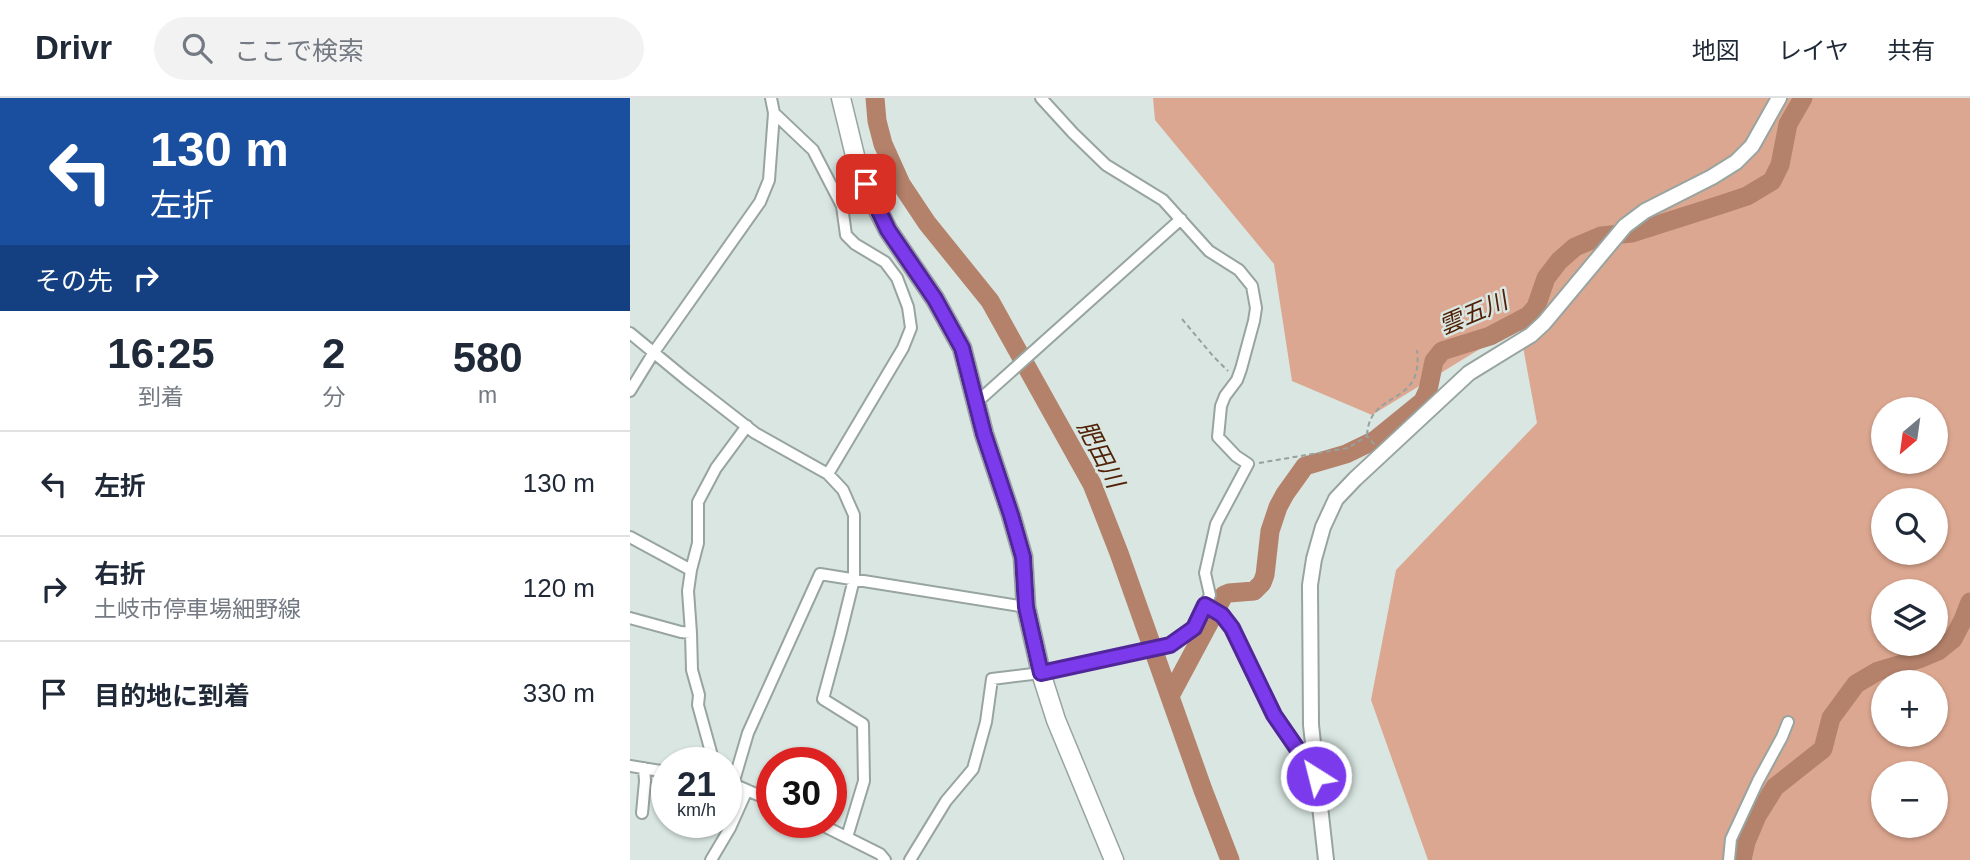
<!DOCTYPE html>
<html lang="ja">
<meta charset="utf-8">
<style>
body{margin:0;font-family:Helvetica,"Noto Sans JP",sans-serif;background:#f2f2f3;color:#1f2937;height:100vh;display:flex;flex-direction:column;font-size:26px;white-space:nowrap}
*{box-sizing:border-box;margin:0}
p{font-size:23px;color:#747a83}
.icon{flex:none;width:38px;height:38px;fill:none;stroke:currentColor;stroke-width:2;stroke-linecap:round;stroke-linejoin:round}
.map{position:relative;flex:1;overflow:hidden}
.panel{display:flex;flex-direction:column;background:#fff;width:630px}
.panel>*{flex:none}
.banner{background:#1a4fa0;color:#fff;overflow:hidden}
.needle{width:46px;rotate:209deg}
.controls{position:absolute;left:1241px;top:299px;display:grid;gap:14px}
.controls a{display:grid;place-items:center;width:77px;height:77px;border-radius:50%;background:#fff;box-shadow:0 2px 5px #0004;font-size:35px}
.speed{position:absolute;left:21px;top:649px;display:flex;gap:14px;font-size:35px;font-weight:700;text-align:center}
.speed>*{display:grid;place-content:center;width:91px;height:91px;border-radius:50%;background:#fff;box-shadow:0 2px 5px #0004;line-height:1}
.speed small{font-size:18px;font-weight:400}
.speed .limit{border:10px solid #d22;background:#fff;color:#111}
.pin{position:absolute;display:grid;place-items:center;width:60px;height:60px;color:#fff;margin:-30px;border-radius:14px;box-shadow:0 4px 10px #0006}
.me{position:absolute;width:77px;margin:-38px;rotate:324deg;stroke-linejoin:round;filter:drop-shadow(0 0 5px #0008)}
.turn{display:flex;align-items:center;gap:24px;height:147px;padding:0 35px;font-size:32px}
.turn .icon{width:91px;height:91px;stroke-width:2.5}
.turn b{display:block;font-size:49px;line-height:60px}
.then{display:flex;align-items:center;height:66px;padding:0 35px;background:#0003;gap:14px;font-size:26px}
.eta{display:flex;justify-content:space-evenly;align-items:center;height:119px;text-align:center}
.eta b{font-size:42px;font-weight:700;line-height:49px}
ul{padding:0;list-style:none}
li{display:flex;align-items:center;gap:21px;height:105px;padding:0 35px;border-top:2px solid #e0e1e3}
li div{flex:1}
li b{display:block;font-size:26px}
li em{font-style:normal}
header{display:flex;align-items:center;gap:42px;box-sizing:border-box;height:98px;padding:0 35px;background:#fff;border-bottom:2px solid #e0e1e3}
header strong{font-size:33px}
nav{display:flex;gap:38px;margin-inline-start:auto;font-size:24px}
.search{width:490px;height:63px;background:#f2f2f3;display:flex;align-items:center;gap:18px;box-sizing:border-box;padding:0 24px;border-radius:38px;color:#747a83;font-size:26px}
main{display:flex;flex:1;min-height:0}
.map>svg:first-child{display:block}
.forest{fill:#dca790;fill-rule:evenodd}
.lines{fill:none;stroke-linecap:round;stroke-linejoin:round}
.river{stroke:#b4816b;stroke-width:19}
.minor-casing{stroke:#98a49f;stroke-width:14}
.tertiary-casing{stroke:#98a49f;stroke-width:18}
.primary-casing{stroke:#98a49f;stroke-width:21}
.path{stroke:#97a19d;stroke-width:2;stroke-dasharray:5 3.5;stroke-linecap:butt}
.minor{stroke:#fff;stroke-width:10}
.tertiary{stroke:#fff;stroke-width:14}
.primary{stroke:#fff;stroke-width:18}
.route-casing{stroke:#51269a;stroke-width:18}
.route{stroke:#7c3aed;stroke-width:12}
.labels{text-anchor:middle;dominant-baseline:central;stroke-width:5;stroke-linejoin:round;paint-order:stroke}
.water-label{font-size:24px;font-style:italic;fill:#512107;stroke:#d9e6e1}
</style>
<header>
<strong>Drivr</strong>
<div class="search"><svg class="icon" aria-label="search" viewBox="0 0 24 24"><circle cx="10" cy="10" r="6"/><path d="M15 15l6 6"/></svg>ここで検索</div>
<nav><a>地図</a><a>レイヤ</a><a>共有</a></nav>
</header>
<main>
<section class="panel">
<div class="banner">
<div class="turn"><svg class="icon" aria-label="left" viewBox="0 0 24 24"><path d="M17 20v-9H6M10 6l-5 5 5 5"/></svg><div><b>130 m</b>左折</div></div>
<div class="then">その先<svg class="icon" aria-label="right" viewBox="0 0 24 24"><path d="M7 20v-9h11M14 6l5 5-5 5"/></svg></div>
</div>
<div class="eta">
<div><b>16:25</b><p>到着</p></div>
<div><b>2</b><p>分</p></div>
<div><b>580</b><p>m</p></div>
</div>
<ul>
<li><svg class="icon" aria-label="left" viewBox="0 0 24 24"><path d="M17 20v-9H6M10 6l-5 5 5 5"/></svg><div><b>左折</b></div><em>130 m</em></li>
<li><svg class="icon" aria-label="right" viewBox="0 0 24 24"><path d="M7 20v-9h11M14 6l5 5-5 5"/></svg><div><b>右折</b><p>土岐市停車場細野線</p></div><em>120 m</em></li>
<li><svg class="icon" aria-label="arrive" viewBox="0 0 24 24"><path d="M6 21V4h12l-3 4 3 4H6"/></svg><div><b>目的地に到着</b></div><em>330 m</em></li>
</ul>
</section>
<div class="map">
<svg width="1340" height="762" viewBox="0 0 1340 762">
<rect width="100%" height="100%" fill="#d9e6e1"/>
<path class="forest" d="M523,0H1340V762H798L741,602L766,472L907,325L889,227L742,317L662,283L644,166L525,22ZM1253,312H1306V364H1253ZM1253,402H1306V455H1253ZM1253,494H1306V546H1253ZM1253,584H1306V637H1253ZM1253,676H1306V728H1253Z"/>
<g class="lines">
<path class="river" d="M245,0L247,23L253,46L271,86L297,125L360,203L462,386L489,455L573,692L600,762
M540,598L594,497L599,495L624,493L632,485L635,477L640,433L648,409L655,396L675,368L716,356L745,342L793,303L798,292L804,263L812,253L860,238L898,218L906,209L916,180L929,163L945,149L971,138L1002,135L1093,106L1117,98L1142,83L1150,67L1158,26L1173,0
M1112,762L1116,744L1127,718L1145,689L1193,651L1201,620L1226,586L1248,573L1289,561L1308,553L1323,541L1333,522L1340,504"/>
<defs>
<path id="minor" d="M144,15L183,52L212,108L216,137L225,146L255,164L267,180L278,209L281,230L273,250L198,376
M0,235L57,282L125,335L198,376L213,392L224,417V481L210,538L193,601L233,626L234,683L217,739
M0,293L24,254L130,104L139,82L144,15L141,0
M347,304L551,121
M0,439L61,472
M575,507L592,517L602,530L644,617L686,679
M0,520L51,534L61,535L58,493L61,472L68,445V404L86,370L117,328
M61,535L62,572L69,597L68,607L84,665
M0,668L37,674
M96,685L103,686L142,703
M103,686L118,635L190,476L396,509
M12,715L15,683L14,670
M186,724L250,756L255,762
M81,762L100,730L117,692
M280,762L316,703L343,671L356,624L362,581L411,575L540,547L564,530L580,497L575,475L586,426L618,366L606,358L588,339L591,308L595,298L607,282L611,271L624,223L626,210L622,188L609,172L579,153L533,102L476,67L443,35L411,0
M1099,762L1101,741L1128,683L1152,639L1158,624"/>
<path id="tertiary" d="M696,762L681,627L680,487L684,461L693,429L706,401L725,381L839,275L901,237L914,225L995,128L1015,113L1082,79L1106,64L1122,48L1149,0"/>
<path id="primary" d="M211,0L228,70L243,102L258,132L305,201L332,250L354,336L381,417L393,459L396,509L411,575L426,622L484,762"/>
</defs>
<use href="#minor" class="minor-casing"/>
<use href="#tertiary" class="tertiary-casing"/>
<use href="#primary" class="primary-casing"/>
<path class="path" d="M552,221L583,258L598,273
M737,337C740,290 794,310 787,252
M629,365L718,350L737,338L745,347"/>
<use href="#minor" class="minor"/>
<use href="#tertiary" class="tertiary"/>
<use href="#primary" class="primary"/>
</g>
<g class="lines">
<defs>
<path id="route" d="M236,86L258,132L305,201L332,250L354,336L381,417L393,459L396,509L411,575L540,547L564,530L575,507L592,517L602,530L644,617L686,678"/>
</defs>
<use href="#route" class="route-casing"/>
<use href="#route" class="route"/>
</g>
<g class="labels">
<g class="water-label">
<text transform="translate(843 215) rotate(-23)">雲五川</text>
<text transform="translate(471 356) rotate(63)">肥田川</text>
</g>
</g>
</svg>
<div class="controls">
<a><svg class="needle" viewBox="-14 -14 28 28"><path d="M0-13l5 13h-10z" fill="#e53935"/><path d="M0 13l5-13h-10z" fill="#747a83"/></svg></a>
<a><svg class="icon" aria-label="search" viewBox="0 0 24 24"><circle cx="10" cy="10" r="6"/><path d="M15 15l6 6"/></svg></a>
<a><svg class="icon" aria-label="layers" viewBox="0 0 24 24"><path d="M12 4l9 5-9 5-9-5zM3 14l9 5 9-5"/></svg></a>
<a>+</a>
<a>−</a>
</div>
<div class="speed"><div>21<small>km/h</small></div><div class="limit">30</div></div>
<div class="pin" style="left:236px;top:86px;background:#d93025"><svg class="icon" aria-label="arrive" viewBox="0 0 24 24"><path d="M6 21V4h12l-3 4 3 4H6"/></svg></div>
<svg class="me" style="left:686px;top:678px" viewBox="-20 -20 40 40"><circle r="17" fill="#7c3aed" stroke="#fff" stroke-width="3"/><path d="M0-11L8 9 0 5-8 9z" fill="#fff"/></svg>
</div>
</main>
